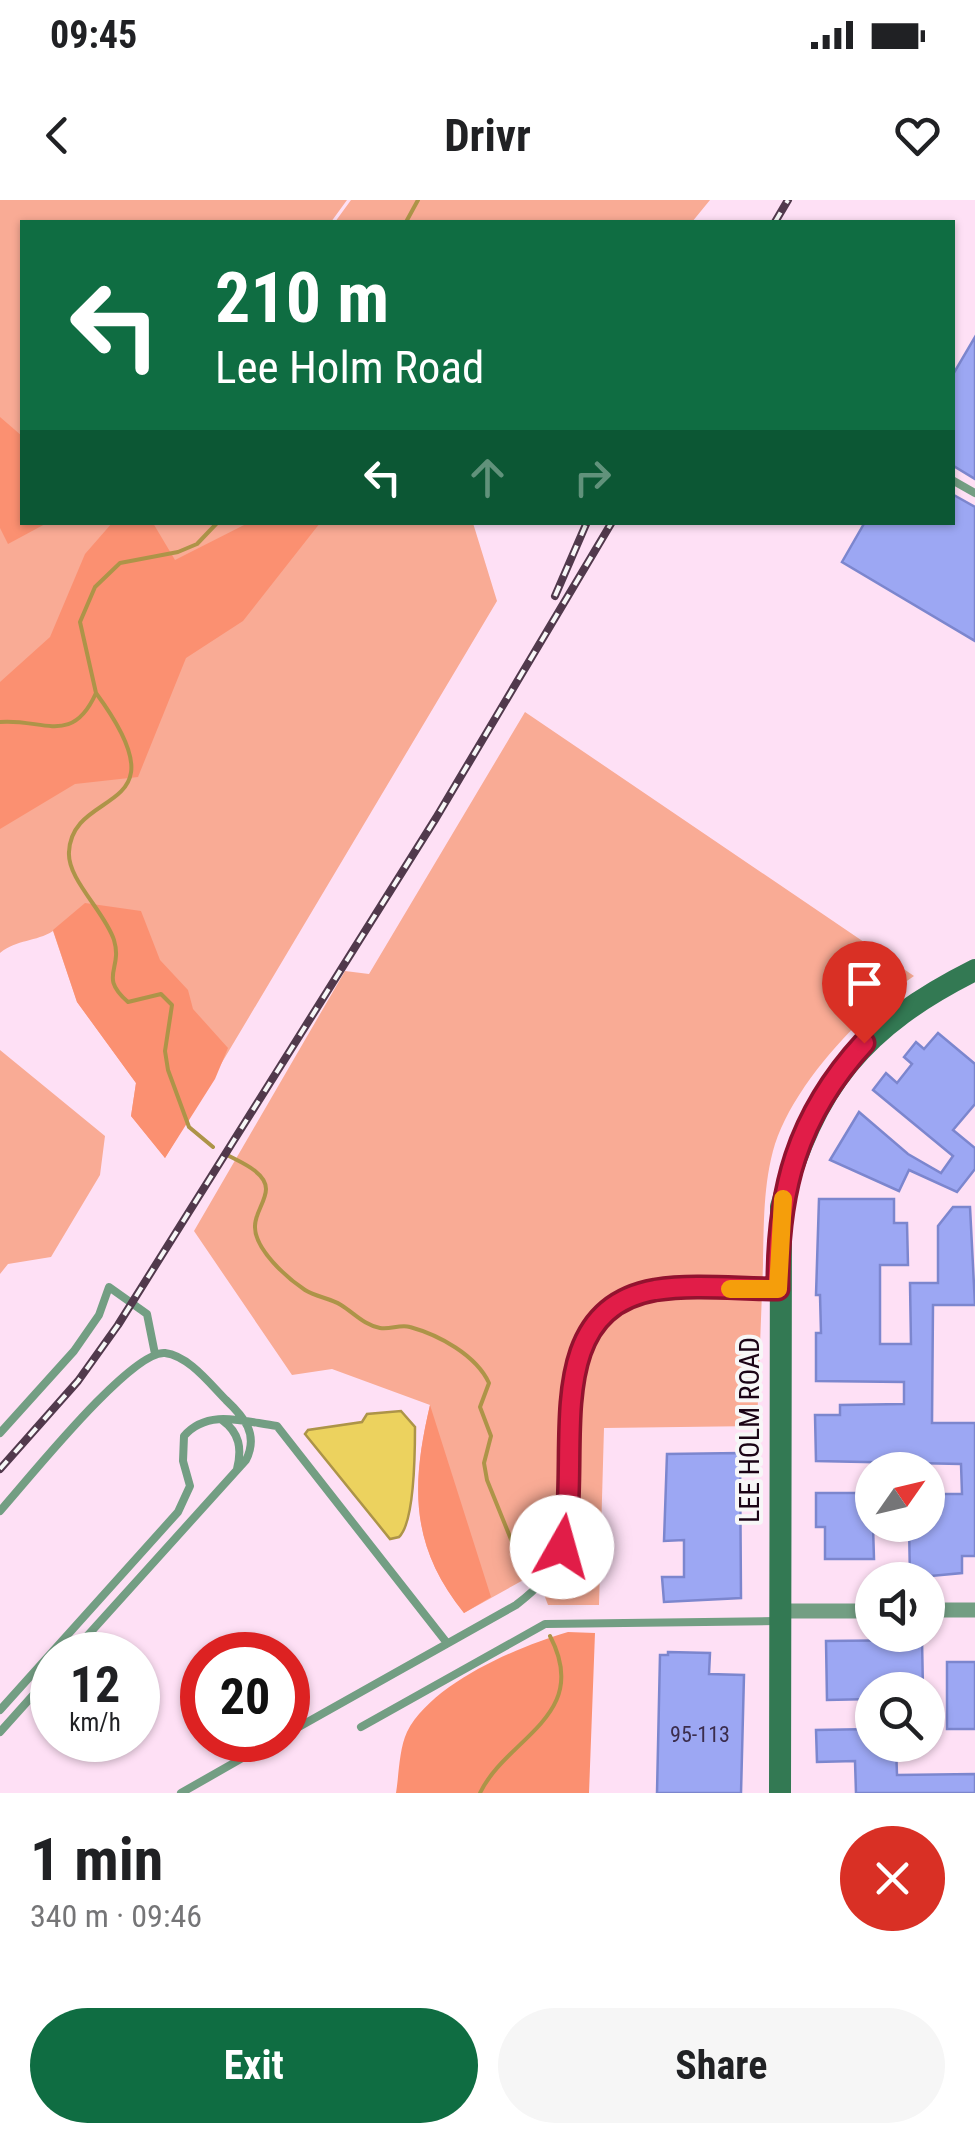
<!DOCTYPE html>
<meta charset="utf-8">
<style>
body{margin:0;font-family:"Roboto Condensed",sans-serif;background:#f6f6f6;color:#202124;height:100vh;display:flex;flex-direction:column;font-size:38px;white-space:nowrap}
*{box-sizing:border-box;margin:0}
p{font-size:32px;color:#757577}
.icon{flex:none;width:55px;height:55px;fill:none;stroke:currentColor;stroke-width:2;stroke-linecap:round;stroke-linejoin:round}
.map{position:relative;height:1593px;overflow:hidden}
.side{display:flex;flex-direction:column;background:#fff;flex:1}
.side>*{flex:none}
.guide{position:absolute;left:20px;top:20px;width:935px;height:305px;border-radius:0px;box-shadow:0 2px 8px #0004;background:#0f6d42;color:#fff;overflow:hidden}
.needle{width:65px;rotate:56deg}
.tools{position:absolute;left:855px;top:1252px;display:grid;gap:20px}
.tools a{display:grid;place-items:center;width:90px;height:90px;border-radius:50%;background:#fff;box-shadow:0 2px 8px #0004;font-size:50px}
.speed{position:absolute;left:30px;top:1432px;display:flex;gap:20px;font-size:50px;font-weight:700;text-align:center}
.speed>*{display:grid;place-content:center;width:130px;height:130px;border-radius:50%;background:#fff;box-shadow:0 2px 8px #0004;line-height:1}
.speed small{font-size:25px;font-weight:400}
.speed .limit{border:15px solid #d22;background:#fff;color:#111}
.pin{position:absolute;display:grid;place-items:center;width:85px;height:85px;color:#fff;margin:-102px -42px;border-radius:50% 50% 50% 0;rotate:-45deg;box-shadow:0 0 10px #0007}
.pin .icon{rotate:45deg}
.me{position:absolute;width:110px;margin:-55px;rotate:7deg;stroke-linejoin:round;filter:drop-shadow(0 0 8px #0008)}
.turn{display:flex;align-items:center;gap:35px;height:210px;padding:0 30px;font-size:45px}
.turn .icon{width:130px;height:130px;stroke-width:2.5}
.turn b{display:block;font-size:70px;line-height:85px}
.lanes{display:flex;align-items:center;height:95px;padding:0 30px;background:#0003;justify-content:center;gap:50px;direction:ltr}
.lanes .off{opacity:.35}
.round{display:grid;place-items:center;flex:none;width:105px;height:105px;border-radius:52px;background:#f6f6f6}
.head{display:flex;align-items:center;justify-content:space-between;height:170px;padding:0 30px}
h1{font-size:60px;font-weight:700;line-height:75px}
.action{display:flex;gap:20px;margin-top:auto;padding:20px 30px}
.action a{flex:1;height:115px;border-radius:60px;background:#0f6d42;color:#fff;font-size:40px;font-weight:700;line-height:115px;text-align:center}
.action a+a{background:#f6f6f6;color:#202124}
.status{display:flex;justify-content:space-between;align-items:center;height:70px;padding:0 50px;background:#fff;direction:ltr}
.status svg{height:28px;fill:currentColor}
header{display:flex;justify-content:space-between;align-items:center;height:130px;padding:0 30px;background:#fff;font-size:45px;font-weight:700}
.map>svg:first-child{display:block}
.green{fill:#f9ab95}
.forest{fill:#fb9071}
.water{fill:#ecd25e;stroke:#ad9448;stroke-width:2.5}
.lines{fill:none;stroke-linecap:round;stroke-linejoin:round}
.stream{stroke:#ad9448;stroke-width:4}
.building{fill:#9ca7f3;stroke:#7c86ce;stroke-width:2.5}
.lane{stroke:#739e83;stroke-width:8}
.street{stroke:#739e83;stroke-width:15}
.secondary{stroke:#337953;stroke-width:22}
.rail-casing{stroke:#51394c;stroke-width:8}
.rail{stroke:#f7f7f7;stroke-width:4;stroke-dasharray:11;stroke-linecap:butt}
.route-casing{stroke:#92132f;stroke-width:25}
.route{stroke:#e11d48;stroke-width:18}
.slow{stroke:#f59e0b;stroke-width:18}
.labels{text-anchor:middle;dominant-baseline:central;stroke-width:8;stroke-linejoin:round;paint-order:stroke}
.number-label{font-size:22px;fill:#3b2d4d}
.street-label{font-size:28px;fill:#1b0416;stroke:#f7f7f7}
</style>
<div class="status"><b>09:45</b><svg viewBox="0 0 49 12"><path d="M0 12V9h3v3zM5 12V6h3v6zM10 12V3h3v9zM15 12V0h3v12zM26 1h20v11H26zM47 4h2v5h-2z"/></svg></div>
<header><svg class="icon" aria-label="back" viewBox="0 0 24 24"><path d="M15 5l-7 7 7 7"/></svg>Drivr<svg class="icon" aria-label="heart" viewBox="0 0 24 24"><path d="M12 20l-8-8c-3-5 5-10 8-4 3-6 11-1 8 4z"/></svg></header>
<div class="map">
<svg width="975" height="1593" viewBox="0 0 975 1593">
<rect width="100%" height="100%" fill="#fee0f5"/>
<path class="green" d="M0,0H347L331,22H22V322L473,323L497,401L165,958L131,916L136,883L77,802L53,731C36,742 17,739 0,753Z
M351,0H710L692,22H335Z
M525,512L914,776C862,812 795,883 775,944C763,983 764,1025 763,1065C761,1119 759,1172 757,1226L604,1228L599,1405H548L536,1373L464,1413C410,1345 411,1287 430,1205L332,1169L292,1175L194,1031L345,771L369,774Z
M0,850L105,936L100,975L51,1057L8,1064L0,1074Z"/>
<path class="forest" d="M0,217L22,236V322L47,323L8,344L0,328Z
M112,323H153L175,360L248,323H320L243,421L186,458L138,577L75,584L0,629V482L50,437L85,354Z
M85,703L141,711L160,760L188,790L193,809L228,848L215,879L165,958L131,916L136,883L77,802L53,730Z
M430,1205L491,1397L464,1413C410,1346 411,1286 430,1205Z
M568,1432L595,1433L589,1593H396C399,1575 399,1549 407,1532C432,1483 517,1447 568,1432Z"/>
<path class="water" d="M401,1211L415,1227C415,1251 415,1322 399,1337L390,1339L305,1234L308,1230L362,1222L367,1214Z"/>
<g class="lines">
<path class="stream" d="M406,22L418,0
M96,493C188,618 72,585 69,652C67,679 105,712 114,740C123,770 98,776 128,802L161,794L172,805L165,851L168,870L189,927L213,947
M0,522C42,518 72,547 96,493L80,422L95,387L120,363L178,352L197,344L218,322
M227,955C240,962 266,972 266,989C266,1001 255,1013 255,1026C254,1049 287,1078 305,1090C316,1097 330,1098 341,1105C354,1113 364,1125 380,1128C390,1130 400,1124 410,1127C439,1135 476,1155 489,1183L480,1207L491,1236L484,1263L487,1280L525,1374
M480,1593C507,1537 592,1516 550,1436"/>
</g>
<path class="building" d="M975,137V279L952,265V176Z
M952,294L975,307V441L842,362L865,322H952Z
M938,833L975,864V904L953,930L975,948V969L957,992L909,970L899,991L830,960L859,912L908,954L941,973L953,956L873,890L886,873L897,883L912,864L904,857L916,842L924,849Z
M819,999H894V1023H907L908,1065H880V1144H911L910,1083H938V1026L953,1007H970L975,1105H933L932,1223H975V1356H962V1373L910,1378L909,1325H928V1294H962L961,1264L816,1261L815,1215H840V1205L904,1204V1182L816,1181V1133H821L820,1095H816Z
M740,1253L741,1398L664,1402L662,1377H684V1340L664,1341L667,1254Z
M816,1293H872L874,1359H825V1327H816Z
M922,1440L923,1490H872V1499L827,1500L826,1441Z
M668,1452L710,1453L709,1474L744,1475L741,1593H657L660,1455H668Z
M947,1462H975V1529H947Z
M872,1529V1545H896L897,1575L975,1574V1593H856L855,1561L817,1562L816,1530Z"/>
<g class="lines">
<path class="lane" d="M952,280L975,293
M222,1220C240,1233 242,1249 237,1269
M0,1233L74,1151L99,1115L109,1087L147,1114L155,1154
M0,1311C27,1281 131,1150 165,1153C189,1156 210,1184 226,1200C244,1217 259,1234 246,1260L70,1455
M0,1510L178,1312L190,1286L183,1261L184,1236C208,1208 245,1222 277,1226L447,1443
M361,1527L545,1424L775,1421
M0,1532L52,1474
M288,1533L516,1405C537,1389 554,1372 563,1346C589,1269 533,1123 640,1094C683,1082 734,1089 778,1089
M181,1593L274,1540"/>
<path class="street" d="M928,1410H975
M779,1411H872"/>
<path class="secondary" d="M780,1593L781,1007C814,886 863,826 975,770"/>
<defs>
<path id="rail" d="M775,22L788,0
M555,396L587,322
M0,1269L78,1181L118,1125L436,618L612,322"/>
</defs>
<use href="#rail" class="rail-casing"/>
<use href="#rail" class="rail"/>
</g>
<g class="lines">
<defs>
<path id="route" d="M562,1347C584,1262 535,1111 655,1090C695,1084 738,1089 778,1089C777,991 797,916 864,843"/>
</defs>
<use href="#route" class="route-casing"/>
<use href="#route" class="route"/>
<path class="slow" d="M730,1089H778L783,999"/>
</g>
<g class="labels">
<g class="number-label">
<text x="700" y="1534">95-113</text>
</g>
<g class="street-label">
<text transform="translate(749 1230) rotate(-90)">LEE HOLM ROAD</text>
</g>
</g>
</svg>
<div class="tools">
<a><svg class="needle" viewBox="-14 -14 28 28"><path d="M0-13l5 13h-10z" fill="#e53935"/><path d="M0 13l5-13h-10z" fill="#757577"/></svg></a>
<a><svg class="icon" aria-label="sound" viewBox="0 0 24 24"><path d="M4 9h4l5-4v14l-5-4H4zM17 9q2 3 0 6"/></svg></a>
<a><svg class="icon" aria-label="search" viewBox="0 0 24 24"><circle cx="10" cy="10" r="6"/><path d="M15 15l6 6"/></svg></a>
</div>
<div class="speed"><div>12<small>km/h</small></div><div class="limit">20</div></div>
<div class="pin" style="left:864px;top:843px;background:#d93025"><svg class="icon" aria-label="arrive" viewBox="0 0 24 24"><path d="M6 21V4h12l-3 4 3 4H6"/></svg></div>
<svg class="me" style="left:562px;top:1347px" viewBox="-20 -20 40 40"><circle r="19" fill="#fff"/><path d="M0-13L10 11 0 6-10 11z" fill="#e11d48"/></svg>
<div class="guide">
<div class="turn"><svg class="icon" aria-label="left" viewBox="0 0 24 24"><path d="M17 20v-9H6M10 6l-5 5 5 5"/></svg><div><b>210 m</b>Lee Holm Road</div></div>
<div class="lanes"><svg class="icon" aria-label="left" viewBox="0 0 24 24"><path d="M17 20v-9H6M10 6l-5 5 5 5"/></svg><svg class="icon off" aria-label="ahead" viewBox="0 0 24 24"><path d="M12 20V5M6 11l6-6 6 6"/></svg><svg class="icon off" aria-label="right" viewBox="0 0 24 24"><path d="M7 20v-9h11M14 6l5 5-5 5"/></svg></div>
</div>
</div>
<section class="side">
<div class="head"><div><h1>1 min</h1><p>340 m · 09:46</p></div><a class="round" style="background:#d93025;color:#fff"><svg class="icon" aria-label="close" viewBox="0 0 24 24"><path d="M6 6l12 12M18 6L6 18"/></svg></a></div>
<div class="action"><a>Exit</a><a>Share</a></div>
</section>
